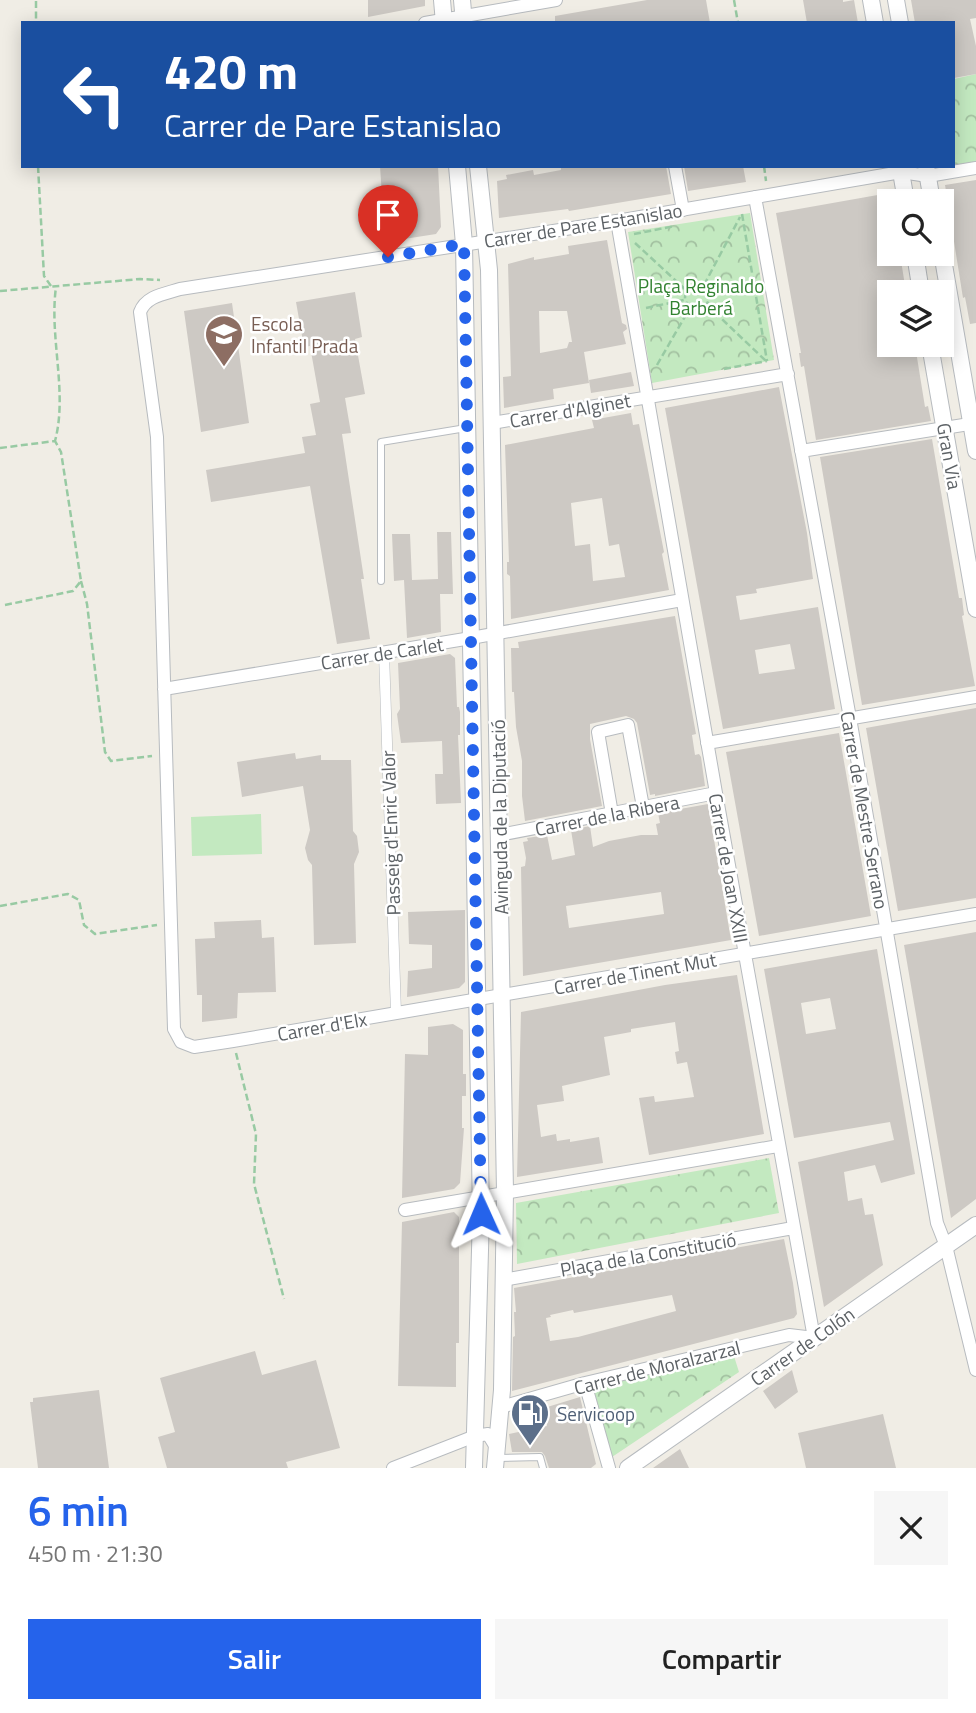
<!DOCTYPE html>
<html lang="es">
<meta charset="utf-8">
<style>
body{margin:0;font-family:"Titillium Web",sans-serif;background:#f6f6f6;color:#222;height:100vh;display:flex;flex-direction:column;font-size:26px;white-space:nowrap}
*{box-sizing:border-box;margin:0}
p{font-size:23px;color:#767676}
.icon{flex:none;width:38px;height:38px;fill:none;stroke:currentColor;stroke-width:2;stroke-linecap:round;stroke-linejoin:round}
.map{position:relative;height:1468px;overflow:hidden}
.drawer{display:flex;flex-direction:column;background:#fff;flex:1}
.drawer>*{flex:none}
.guide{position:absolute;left:21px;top:21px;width:934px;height:147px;border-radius:0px;box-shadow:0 4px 18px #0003;background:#1a4fa0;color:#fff;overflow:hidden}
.fabs{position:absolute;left:877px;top:189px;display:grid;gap:14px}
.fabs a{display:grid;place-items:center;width:77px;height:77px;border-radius:0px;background:#fff;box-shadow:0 4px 18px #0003;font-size:35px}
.pin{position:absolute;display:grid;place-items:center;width:60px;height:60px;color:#fff;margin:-72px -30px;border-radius:50% 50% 50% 0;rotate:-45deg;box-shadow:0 0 7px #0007}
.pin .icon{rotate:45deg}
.me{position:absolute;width:77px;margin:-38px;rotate:359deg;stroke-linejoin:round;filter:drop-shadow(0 0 5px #0008)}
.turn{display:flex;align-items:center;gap:24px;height:147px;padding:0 28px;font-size:32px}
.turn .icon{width:91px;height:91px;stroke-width:2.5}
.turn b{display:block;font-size:49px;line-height:60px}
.round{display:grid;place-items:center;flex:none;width:74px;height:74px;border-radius:0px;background:#f6f6f6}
.headline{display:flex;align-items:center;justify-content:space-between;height:119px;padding:0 28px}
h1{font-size:42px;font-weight:600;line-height:52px;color:#2563eb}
.cta{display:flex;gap:14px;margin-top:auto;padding:14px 28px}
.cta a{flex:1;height:80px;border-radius:0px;background:#2563eb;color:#fff;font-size:28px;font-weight:600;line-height:80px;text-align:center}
.cta a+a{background:#f6f6f6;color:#222}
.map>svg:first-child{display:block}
.forest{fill:url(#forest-crowns)}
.pitch{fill:#c3e9c0}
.building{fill:#cdc9c4;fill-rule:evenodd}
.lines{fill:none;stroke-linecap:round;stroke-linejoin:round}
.service-casing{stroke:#b7bbbf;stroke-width:8}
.pedestrian-casing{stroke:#b7bbbf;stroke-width:11}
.minor-casing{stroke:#b7bbbf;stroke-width:14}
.tertiary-casing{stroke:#b7bbbf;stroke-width:18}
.path{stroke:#98caa3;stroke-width:2.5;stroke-dasharray:7 3.5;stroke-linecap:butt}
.service{stroke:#fff;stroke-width:6}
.pedestrian{stroke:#fff;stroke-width:10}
.minor{stroke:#fff;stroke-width:12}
.tertiary{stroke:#fff;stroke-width:16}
.route{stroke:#2563eb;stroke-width:12;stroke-dasharray:0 21.6}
.labels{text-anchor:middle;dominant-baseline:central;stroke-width:5;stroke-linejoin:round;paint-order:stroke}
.street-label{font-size:19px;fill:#5d6266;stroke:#fff}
.park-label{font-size:19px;fill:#318230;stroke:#fff}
.education-label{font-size:19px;fill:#785e54;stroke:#fff;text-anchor:start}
.service-label{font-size:19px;fill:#4e5e75;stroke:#fff;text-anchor:start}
</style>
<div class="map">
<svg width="976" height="1468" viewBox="0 0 976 1468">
<defs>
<pattern id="forest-crowns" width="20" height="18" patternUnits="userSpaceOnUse" patternTransform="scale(1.75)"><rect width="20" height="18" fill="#c3e9c0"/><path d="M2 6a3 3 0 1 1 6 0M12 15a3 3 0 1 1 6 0" fill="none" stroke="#a2c0a0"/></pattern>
</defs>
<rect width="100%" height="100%" fill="#f0ede5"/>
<path class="forest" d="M976,74V163L954,166V79Z
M750,213L774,360L652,383L628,232Z
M769,1158L779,1213L517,1264L516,1203Z
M733,1353L739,1372L612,1457L591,1386Z"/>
<path class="pitch" d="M261,814L262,854L192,856L191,817Z"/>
<path class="building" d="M368,0H425V6L368,17Z
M647,0H706L710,23H555V16Z
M803,0H843V2L854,0L858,23H807Z
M911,0H976V18L970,19L976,46V74L954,78V23H915Z
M380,166H438L441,227L436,234L385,242Z
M561,166H666L671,194L569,211L568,209L499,218L497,181L507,179L506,175L533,170L534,175L561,170Z
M684,166H743L746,182L688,191Z
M976,180V323L970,324L965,297L963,298L945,185Z
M889,193V254H900L906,292H889V345H915L925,407L928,406L931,421L816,440L804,366L801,367L799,353H801L776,213Z
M607,240L622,323L626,325L627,329L623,332L626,344L584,352L589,383L553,389L554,399L504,408L503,377L511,376L508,264L534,257V260L569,254L568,246ZM539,311H567L572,342H569L567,348L540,353Z
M355,292L362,337L355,339L365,394L345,398L351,433L342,434L364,579H361L370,639L337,644L310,486L211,502L206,470L305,453L302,437L316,435L310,404L320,402L310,346L304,347L296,302Z
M232,303L249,423L201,432L184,311Z
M631,372L634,386L591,393L589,380Z
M779,387L807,533L813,579L756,589L757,593L736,596L740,620L818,607L835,709L723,729L665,408ZM790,644L795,669L759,674L755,650Z
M631,413L633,425L639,424L664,552L662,554L669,590L511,619L510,576L507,574V562H509L505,445L594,428L592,420ZM602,498L609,546L619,544L625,577L593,581L590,544L575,546L571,503Z
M932,439L959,598H962L964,615L962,616L975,686L862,705L820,457Z
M437,532H451L453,594H440L441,632L407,638L404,580L394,581L392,534H410L412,580L438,579Z
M675,616L696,734L692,735L695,755L699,754L701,757L705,786L655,796V794L650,795L637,723L634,719L626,716L590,724V739L602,806L525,821L522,796V761L516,727L514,692H512L511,648H519L518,642Z
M450,654L455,658L457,707H459L460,712V735H458L461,803L436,804L435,774H443L442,741L401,743L397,714L400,709L398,663Z
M976,708V898L898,911L866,728Z
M839,733L871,916L759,936L726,752Z
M295,753L296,759L321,755V760H351L353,831L357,836L359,852L354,864L356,943L314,945L312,865L308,860L305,848L310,830L303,786L242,797L237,762Z
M708,804L731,940L523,976L521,867L525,866L526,858L523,842L528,841L527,838L547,835L552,860L575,855L571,830L590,826L593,847L609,841L641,835H658L656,824L660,823L658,813ZM661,892L664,914L569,928L566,906Z
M465,910V982L459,988L407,997L408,971L432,968V945L409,944L408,912Z
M261,920L262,938L274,937L276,992L238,993L237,1018L202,1022V995H197L195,939L215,938L214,922Z
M976,932V1199L951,1218L904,945Z
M877,949L915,1174L881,1183L875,1165L844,1172L848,1201L862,1198L865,1215L873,1214L883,1265L824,1307L798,1162L894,1140L890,1122L794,1138L764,969ZM830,998L836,1029L806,1034L801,1003Z
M737,975L764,1134L649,1155L639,1098L654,1096L655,1102L694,1097L687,1062L677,1064L675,1052L679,1051L675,1022L631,1029V1032L604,1037L610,1075L562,1086L564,1101L537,1105L541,1137L556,1134L557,1141L570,1139V1142L599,1137L603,1163L517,1177L521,1012L665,985Z
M453,1024L463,1030V1074H466V1096H462V1128H464L460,1183L454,1189L402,1198L405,1054L428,1055V1027Z
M454,1212L459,1217V1343H456V1387L398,1386L402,1222Z
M784,1239L793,1283L797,1314L794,1318L512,1391L513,1337L515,1336L514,1312H516L514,1288ZM672,1295L676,1311L578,1337L550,1341L546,1318L551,1317L550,1315L573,1310L574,1313Z
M255,1351L262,1375L316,1360L340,1448L286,1462L288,1468H167L158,1437L175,1432L160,1378Z
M792,1370L798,1392L775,1409L763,1391Z
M99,1390L109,1468H38L30,1402H33V1398Z
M580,1397L596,1464L591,1468H549L545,1456L542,1452H512L509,1434L547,1426L544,1408Z
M883,1414L896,1468H806L798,1433Z
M680,1449L689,1468H653Z"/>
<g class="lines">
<defs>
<path id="service" d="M381,581V442L466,428
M497,1458L540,1457L543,1468"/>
<path id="pedestrian" d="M384,653L396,1013"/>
<path id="minor" d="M425,23L556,0
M675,166L683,210
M976,168L928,176L901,172L617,221L180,289C164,294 146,296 140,312L157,437L174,1029L181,1042L194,1047L233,1041L976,914
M755,197L850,718L937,1223L946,1246L976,1370
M492,423L788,374
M801,451L976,423
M164,689L471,638L682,600
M707,743L976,697
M612,814L598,732L628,725L643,807
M499,835L716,793
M405,1210L778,1146
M503,1280L793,1228
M585,1383L609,1468
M501,1407L585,1383L789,1335L814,1338L716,793L617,221
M393,1468L475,1436L488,1434L496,1447"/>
<path id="tertiary" d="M442,0L444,23
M462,0L464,23
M871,0L875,23
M896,0L900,23
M457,166L464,244L481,1214L474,1468
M478,166L489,270L505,1192L502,1390L495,1468
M900,166L906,201
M926,166L932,201
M942,253L976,451
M915,254L921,292
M930,345L976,609
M628,1468L976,1225"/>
</defs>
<use href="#service" class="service-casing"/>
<use href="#pedestrian" class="pedestrian-casing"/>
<use href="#minor" class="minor-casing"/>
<use href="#tertiary" class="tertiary-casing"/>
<path class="path" d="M734,0L738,23
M36,1V23
M38,166L44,276L51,286
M764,166L766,181
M742,214L767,361
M634,234L675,226
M635,243L687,291
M685 297a12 12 0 1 1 24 0a12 12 0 1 1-24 0Z
M704,285L740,217
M0,291L140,279L160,280
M707,305L766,361
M646,308L684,300
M657,365L691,306
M724,369L767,361
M0,448L55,441C68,392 49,338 56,287
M81,581L87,604L105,752L111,761L152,756
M5,605L73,591L81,581L61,452L55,441
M0,906L68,894L79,900L84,925L95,934L157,925
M236,1053L256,1134L254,1184L284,1299"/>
<use href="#service" class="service"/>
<use href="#pedestrian" class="pedestrian"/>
<use href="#minor" class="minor"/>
<use href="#tertiary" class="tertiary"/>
</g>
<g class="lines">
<path class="route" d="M388,257L464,244L481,1214"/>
</g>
<defs>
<symbol id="school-pin" viewBox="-11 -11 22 30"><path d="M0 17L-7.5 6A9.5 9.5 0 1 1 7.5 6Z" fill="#8d6e63" stroke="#fff"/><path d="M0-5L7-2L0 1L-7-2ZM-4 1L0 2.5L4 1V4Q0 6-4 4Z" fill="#fff"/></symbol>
<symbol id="fuel-pin" viewBox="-11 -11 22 30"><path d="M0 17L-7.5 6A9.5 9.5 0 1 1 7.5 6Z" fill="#5c6f8a" stroke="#fff"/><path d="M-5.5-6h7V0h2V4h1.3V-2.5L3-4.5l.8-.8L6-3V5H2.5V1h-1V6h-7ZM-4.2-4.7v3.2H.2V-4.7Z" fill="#fff"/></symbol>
</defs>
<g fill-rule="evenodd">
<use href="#school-pin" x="202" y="312" width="44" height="60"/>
<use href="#fuel-pin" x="508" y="1391" width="44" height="60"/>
</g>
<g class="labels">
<g class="street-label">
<text transform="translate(583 225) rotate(-9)">Carrer de Pare Estanislao</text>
<text transform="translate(570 410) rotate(-10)">Carrer d'Alginet</text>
<text transform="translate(950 456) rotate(80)">Gran Via</text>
<text transform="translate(382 653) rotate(-9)">Carrer de Carlet</text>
<text transform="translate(865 810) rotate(80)">Carrer de Mestre Serrano</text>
<text transform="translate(607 815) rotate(-11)">Carrer de la Ribera</text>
<text transform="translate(499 817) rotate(-91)">Avinguda de la Diputació</text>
<text transform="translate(390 833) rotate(-92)">Passeig d'Enric Valor</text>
<text transform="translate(729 868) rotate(80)">Carrer de Joan XXIII</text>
<text transform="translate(635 973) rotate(-10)">Carrer de Tinent Mut</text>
<text transform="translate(322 1026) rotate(-10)">Carrer d'Elx</text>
<text transform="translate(648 1254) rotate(-10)">Plaça de la Constitució</text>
<text transform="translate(802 1346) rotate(-35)">Carrer de Colón</text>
<text transform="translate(657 1367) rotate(-14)">Carrer de Moralzarzal</text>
</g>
<g class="park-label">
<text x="701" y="285">Plaça Reginaldo<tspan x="701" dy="22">Barberá</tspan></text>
</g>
<g class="education-label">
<text x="251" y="323">Escola<tspan x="251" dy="22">Infantil Prada</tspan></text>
</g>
<g class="service-label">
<text x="557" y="1413">Servicoop</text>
</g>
</g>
</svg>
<div class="fabs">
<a><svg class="icon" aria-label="search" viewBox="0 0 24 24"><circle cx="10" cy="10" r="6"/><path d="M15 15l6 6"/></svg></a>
<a><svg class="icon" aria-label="layers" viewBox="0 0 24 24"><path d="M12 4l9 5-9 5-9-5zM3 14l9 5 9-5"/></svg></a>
</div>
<div class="pin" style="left:388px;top:257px;background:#d93025"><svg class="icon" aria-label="arrive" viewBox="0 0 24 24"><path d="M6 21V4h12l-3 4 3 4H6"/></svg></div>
<svg class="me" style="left:481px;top:1214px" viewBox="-20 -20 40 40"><path d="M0-17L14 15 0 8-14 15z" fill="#2563eb" stroke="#fff" stroke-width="4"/></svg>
<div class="guide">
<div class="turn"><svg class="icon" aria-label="left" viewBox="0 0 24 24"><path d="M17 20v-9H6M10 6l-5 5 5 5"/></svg><div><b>420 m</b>Carrer de Pare Estanislao</div></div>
</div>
</div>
<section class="drawer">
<div class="headline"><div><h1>6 min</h1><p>450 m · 21:30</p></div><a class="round"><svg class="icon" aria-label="close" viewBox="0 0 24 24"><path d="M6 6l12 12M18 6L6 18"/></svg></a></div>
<div class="cta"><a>Salir</a><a>Compartir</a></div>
</section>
